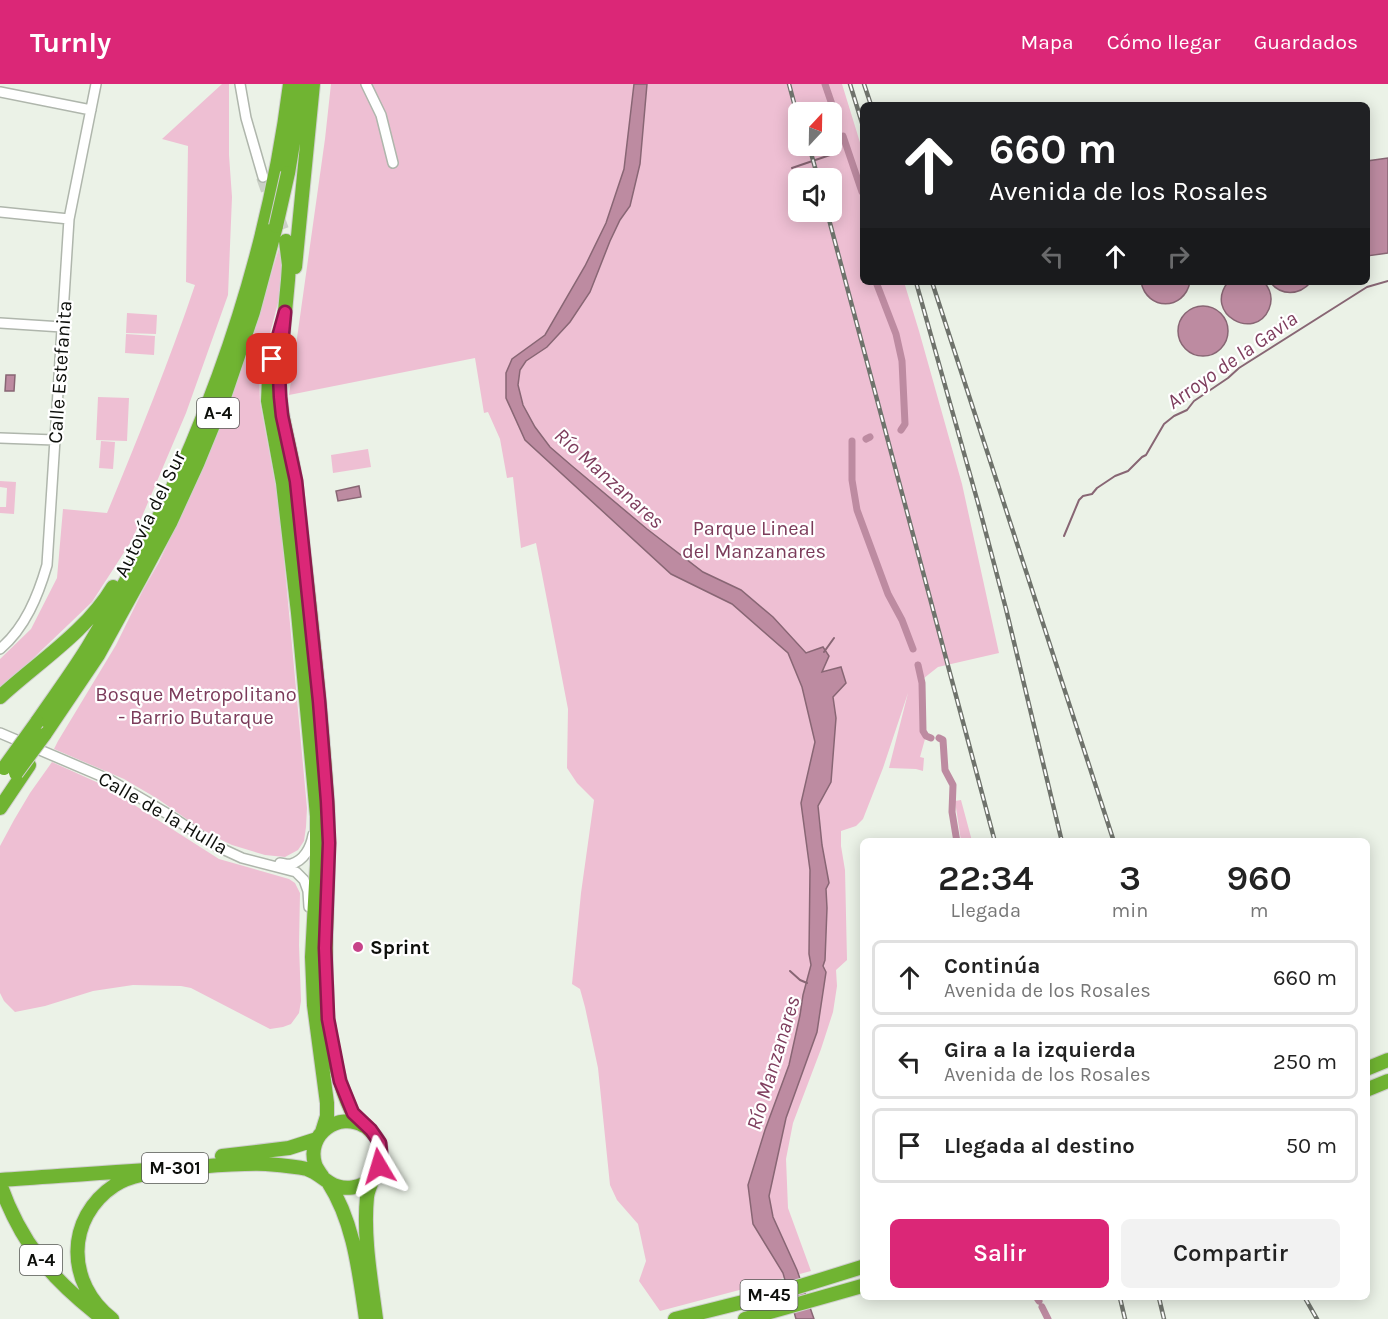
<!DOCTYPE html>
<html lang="es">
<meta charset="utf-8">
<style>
body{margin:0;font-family:Karla,sans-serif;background:#f2f2f2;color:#222;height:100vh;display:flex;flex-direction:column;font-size:22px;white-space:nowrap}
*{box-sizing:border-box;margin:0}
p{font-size:20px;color:#767676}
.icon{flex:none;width:33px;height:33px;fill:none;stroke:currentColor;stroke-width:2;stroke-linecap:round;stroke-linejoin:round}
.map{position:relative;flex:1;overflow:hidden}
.drawer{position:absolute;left:860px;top:754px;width:510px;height:462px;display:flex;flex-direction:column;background:#fff;border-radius:9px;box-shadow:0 3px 15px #0003}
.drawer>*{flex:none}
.hud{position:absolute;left:860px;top:18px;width:510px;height:183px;border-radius:9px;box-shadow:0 3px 15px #0003;background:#202124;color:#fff;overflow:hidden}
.needle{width:39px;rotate:22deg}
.controls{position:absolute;left:788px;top:18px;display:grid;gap:12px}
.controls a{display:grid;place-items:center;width:54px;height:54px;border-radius:9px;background:#fff;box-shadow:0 3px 15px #0003;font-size:30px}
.pin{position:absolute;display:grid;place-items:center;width:51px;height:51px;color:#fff;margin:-26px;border-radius:12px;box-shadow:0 3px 9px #0006}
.me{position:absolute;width:66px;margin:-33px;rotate:353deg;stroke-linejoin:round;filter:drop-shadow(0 0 4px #0008)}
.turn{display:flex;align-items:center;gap:21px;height:126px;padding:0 30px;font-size:27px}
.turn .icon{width:78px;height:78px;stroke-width:2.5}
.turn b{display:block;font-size:42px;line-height:51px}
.lanes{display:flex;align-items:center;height:57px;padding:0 30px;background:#0003;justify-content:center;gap:30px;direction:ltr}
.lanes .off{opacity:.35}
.eta{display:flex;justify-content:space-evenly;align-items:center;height:102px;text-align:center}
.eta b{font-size:36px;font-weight:600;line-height:42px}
.cta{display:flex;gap:12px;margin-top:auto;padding:12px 30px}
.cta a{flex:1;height:69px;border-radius:9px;background:#db2777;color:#fff;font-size:24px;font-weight:600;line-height:69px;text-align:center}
.cta a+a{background:#f2f2f2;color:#222}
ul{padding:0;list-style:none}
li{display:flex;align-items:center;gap:18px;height:75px;margin:0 12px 9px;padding:0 18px;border:3px solid #e0e0e0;border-radius:9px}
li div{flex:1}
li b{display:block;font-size:22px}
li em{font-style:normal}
header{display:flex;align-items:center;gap:36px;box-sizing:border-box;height:84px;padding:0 30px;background:#db2777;color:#fff}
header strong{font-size:28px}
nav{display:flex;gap:33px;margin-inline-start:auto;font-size:21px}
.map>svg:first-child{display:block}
.green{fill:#eebfd3;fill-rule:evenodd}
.water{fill:#bd8ba1;stroke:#886674;stroke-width:1.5}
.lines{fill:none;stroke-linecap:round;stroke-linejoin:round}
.stream{stroke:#886674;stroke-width:2}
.canal{stroke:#bd8ba1;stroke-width:7}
.highway-tunnel{stroke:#cad0c6;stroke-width:14;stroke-dasharray:14 7;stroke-linecap:butt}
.minor-casing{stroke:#afb6ac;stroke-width:12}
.highway-casing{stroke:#cfcfce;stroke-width:16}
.minor{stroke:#fff;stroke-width:9}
.highway{stroke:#70b432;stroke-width:14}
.rail-casing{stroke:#6f736c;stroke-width:4.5}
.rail{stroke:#fff;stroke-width:2;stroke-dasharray:7;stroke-linecap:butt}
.highway-bridge-casing{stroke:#cfcfce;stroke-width:16;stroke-linecap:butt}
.highway-bridge{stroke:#70b432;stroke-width:14}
.route-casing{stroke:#8e194d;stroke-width:15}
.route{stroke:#db2777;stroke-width:10}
.poi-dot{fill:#c74389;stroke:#fff;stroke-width:2}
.labels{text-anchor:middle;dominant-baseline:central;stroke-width:4.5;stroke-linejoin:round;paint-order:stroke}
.shield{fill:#fff;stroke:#565754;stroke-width:1.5}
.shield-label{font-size:18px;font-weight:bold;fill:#0d0f0b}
.street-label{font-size:20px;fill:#0d0f0b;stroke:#fff}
.park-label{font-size:20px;fill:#7b3b5a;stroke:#fff}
.poi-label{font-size:20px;font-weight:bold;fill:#0d0f0b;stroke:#fff;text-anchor:start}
.water-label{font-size:21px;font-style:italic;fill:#7e3d5d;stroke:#fff}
</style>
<header>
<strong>Turnly</strong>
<nav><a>Mapa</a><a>Cómo llegar</a><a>Guardados</a></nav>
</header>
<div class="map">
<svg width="1388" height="1235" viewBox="0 0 1388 1235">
<rect width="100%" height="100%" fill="#ebf2e7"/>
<path class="green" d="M222,0H229V71L232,113L228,211L186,329L132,456L92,518L0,606V575L31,545L57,494L63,425L107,429C138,354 169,278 195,201L186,198L188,62L162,55Z
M331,0H842L862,65V198H904L919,247L962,400L999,569L938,583L919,598L920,647L925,655L920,673L924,674L923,687L916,685L889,684L908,609L883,684L863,735L856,742L841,747V762L845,786L847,876L836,886L837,902L833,928L821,965L793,1039L786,1075L788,1124L811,1187L660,1227L639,1197L646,1177L638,1140L617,1116L610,1101L598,984L585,923L580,905L572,900L581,809L594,716L577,699L567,684L568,625L536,459L521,464L513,393L507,394L500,355L488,328L484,329L475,274L289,311L325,55ZM798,28H831V62H798ZM798,94H831V128H798Z
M279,164L282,184L280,211L259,292L260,318L279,420L307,724L306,743L304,757L298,766L285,773L265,771L232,761L205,748L158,715L124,695L54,665L58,657L116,561L143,506L159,478L190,412L222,339L251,256Z
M127,229L157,231L156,250L126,249Z
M126,250L155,252L154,271L125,269Z
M98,313L129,314L127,357L96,356Z
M101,357L115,358L113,385L99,384Z
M368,365L371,383L333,389L331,371Z
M0,397L16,398L14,430L0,429V423H6L7,404L0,403Z
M52,678L103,701L219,775L289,795L295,799L300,809L299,861L301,917L299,929L291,940L283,943L270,945L191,904L181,902L133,901L93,907L45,922L15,928L4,917L0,909V762L14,736L30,709Z
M961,716L972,757H961L955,717Z"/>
<path class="water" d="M634,0H647L640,80L630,122L620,136L610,157L590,208L570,238L547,263L526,277L520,286L518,301L523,321L535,343L550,363L572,382L647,445L703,488L741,506L773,533L806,569L823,563L829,572L822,588L841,583L846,599L833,613L836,634L831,698L818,722L822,761L829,799L826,805L827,824L825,876L823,882L826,888L817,948L786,1034L769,1112L773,1133L797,1186L814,1235H796L783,1189L753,1140L748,1101L765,1046L789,981L800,931L803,911L811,881L809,870L810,786L801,719L815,658L802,603L788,569L732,520L671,490L525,356L506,314V289L512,275L545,251L585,182L606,139L624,85Z
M1388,74V169L1367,172V77Z
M1141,198H1190C1184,227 1147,227 1141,198Z
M1228,198H1264C1271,206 1273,215 1269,225C1255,258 1203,230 1228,198Z
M1270,198H1311C1299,212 1281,212 1270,198Z
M1178 247a25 25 0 1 1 50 0a25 25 0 1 1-50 0Z
M6,291H15L14,307H5Z
M359,402L361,413L338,417L336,407Z"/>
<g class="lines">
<path class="stream" d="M792,84L830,71
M1064,452L1079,416L1083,412L1092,410L1097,404L1115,392L1128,387L1142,373L1146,371L1164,340L1174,332L1187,326L1194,317L1228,294L1239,284L1367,203L1388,197
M824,568L834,554
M790,887L800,896L807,899"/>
<path class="canal" d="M825,0L838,38
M843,52L862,108
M876,198L896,250L902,277L905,340L901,346
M866,355L870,353
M852,357V396L857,426L888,510L902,536L913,565
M918,581L922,599L923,647L926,652L931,654
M939,654L943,656L945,686L953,701L952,728L957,758
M1037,1214L1039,1217
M1042,1223L1048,1235"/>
<path class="highway-tunnel" d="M263,93L286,157"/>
<defs>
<path id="minor" d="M240,0L246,34L263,93
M366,0L381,31L393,79
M0,8L91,26
M0,128L69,135
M0,239L62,243
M0,354L55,356
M0,565C25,544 38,512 47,481L69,135L96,0
M0,649L108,695L166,729L216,762L242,774L296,788L304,796L308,807L309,823
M280,779C283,779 287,781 291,780C304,777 311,763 313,751"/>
<path id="highway" d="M288,89L303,0
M286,157L289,181L288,196C286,217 284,238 282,260C281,270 279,281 279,292C278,330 292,365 296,402C308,506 320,610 327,715C331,775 324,835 326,896C327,910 326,924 328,938C332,968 338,999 351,1026C359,1042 380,1047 381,1068C382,1085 369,1097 367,1113C363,1152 371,1196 376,1235
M295,183L313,0
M272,276L269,295L268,317L283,399L298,529L317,732V781L312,873L314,921L327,1019V1032L322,1048
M0,613C38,578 86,548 113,503
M37,638C54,613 72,589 88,563C192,392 265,199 290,0
M44,651L98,571L141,493L170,439L197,380L222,319L253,228L276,142
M0,724L29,681
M1366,985L1388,976
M1366,1006L1388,997
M222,1072L289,1064L317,1055
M322,1092C320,1089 316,1084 315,1080C306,1050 339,1027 364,1042
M0,1096C61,1092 122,1087 183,1084C211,1082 238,1079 266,1080C279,1081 294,1082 307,1085C316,1088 322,1094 330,1099C343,1107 362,1105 372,1093
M328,1098C354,1138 359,1188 366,1235
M0,1100C21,1159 50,1193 98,1231
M112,1235C66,1200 65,1134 115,1101C123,1096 132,1093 141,1091
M675,1235L775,1210L862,1183
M745,1235L862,1202"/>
</defs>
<use href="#minor" class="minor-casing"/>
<use href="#highway" class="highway-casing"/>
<use href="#minor" class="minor"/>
<use href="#highway" class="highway"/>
<defs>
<path id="rail" d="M789,0L798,34
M850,0L862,39
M864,0L871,21
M809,62L818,94
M827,128L995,758
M916,198L978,419L1006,525L1062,758
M932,198L1114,758
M1120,1214L1125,1235
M1159,1214L1164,1235
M1305,1214L1317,1235"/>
</defs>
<use href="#rail" class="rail-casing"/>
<use href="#rail" class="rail"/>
<defs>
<path id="highway-bridge" d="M276,142L288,89
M4,684L37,638
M16,689L44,651"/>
</defs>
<use href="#highway-bridge" class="highway-bridge-casing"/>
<use href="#highway-bridge" class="highway-bridge"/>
</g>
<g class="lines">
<defs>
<path id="route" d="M272,275L285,228L279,291L280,313L282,332L296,397L319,617L327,717L329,759L325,864L328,935L340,997L353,1029L371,1046L380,1059L381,1070L379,1082"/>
</defs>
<use href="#route" class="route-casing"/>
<use href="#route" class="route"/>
</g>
<circle class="poi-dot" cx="358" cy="863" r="6"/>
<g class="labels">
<g class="shield">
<rect x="197" y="314" width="42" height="30" rx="4.5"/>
<rect x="142" y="1069" width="66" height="30" rx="4.5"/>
<rect x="20" y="1161" width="42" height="30" rx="4.5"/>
<rect x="740.5" y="1196" width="57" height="30" rx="4.5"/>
</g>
<g class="shield-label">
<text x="218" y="329">A-4</text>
<text x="175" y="1084">M-301</text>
<text x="41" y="1176">A-4</text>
<text x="769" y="1211">M-45</text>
</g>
<g class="street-label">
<text transform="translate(60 288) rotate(-86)">Calle Estefanita</text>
<text transform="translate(150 430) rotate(-64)">Autovía del Sur</text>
<text transform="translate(163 729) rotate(30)">Calle de la Hulla</text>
</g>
<g class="park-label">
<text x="754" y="444">Parque Lineal<tspan x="754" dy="23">del Manzanares</tspan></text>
<text x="196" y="610">Bosque Metropolitano<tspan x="196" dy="23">- Barrio Butarque</tspan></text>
</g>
<g class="poi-label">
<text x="370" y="863">Sprint</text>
</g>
<g class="water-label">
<text transform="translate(1232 276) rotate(-35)">Arroyo de la Gavia</text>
<text transform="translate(609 394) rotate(42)">Río Manzanares</text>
<text transform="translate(773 979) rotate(-73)">Río Manzanares</text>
</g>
</g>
</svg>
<div class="controls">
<a><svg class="needle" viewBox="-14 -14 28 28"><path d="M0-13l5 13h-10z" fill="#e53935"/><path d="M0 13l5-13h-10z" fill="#767676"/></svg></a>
<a><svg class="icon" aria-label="sound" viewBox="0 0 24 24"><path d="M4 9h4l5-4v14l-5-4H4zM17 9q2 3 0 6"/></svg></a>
</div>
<div class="pin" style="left:272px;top:275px;background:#d93025"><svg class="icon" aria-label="arrive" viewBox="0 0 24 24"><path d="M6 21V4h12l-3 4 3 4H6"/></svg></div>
<svg class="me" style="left:379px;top:1082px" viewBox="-20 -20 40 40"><path d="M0-17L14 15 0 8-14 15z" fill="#db2777" stroke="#fff" stroke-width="4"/></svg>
<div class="hud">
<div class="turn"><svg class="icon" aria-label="ahead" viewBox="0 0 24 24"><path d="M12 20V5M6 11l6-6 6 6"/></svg><div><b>660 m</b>Avenida de los Rosales</div></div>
<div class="lanes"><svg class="icon off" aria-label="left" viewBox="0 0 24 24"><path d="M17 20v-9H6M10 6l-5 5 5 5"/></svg><svg class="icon" aria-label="ahead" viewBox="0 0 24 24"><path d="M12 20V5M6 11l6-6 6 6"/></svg><svg class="icon off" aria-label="right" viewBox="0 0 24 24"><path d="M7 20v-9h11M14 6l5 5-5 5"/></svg></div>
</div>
<section class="drawer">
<div class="eta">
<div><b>22:34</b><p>Llegada</p></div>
<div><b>3</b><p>min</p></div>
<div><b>960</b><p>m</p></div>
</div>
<ul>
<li><svg class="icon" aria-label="ahead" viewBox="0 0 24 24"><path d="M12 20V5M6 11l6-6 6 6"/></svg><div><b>Continúa</b><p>Avenida de los Rosales</p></div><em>660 m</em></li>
<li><svg class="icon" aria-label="left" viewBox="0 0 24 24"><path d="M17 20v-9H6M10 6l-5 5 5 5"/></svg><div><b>Gira a la izquierda</b><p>Avenida de los Rosales</p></div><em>250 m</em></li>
<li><svg class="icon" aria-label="arrive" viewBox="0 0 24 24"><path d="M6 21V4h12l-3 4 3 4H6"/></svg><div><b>Llegada al destino</b></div><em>50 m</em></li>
</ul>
<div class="cta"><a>Salir</a><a>Compartir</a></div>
</section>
</div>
